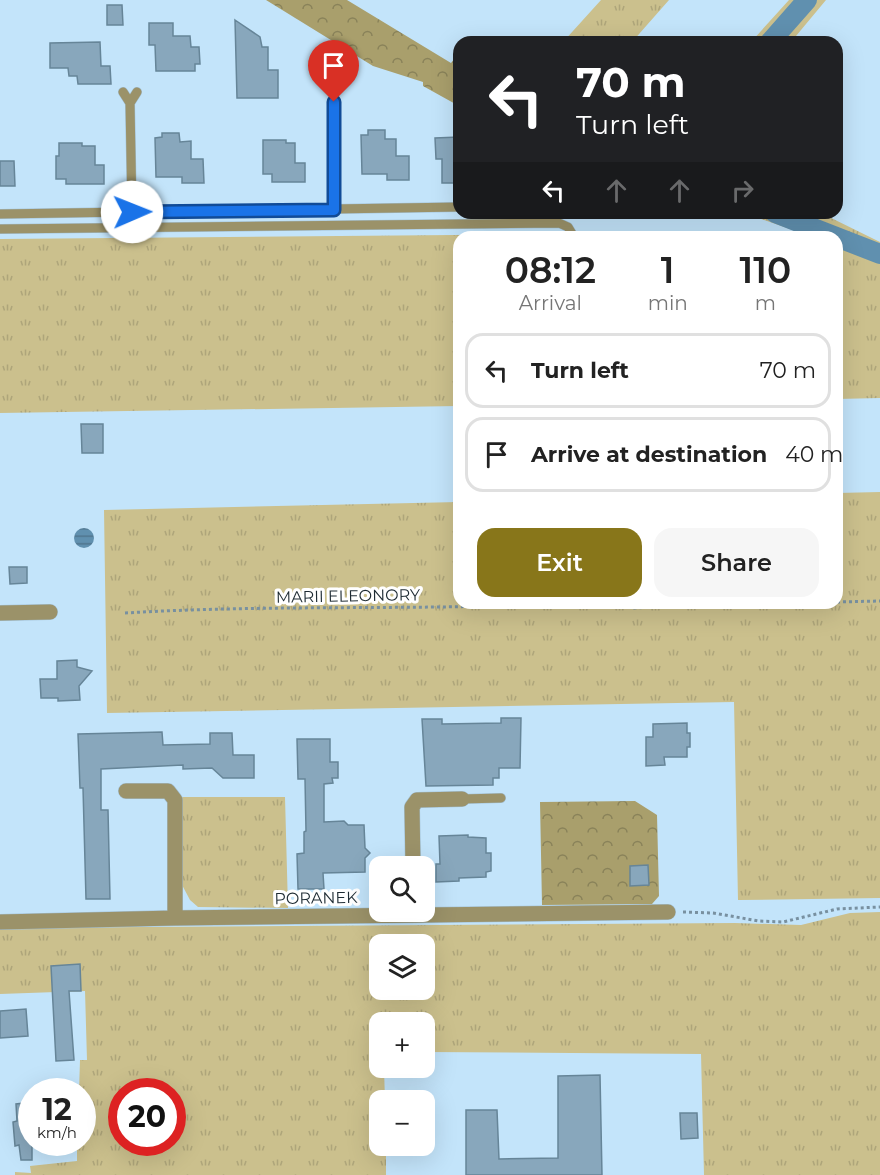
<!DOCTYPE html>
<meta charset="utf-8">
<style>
body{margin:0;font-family:Montserrat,sans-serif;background:#f6f6f6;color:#222;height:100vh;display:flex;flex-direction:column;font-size:22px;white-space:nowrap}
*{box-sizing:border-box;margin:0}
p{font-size:20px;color:#767676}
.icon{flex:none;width:33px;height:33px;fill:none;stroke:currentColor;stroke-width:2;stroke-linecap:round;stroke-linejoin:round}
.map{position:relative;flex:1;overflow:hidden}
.sheet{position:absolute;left:453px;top:231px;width:390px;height:378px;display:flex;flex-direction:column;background:#fff;border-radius:18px;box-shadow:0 6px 24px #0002}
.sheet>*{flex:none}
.top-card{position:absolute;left:453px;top:36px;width:390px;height:183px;border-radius:18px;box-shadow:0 6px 24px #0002;background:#202124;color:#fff;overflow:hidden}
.buttons{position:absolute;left:369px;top:856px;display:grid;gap:12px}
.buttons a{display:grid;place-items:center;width:66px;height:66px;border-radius:12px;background:#fff;box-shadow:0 6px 24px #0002;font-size:30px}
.speed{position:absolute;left:18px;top:1078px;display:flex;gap:12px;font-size:30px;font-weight:700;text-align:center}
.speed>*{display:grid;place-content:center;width:78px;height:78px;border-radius:50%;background:#fff;box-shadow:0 6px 24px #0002;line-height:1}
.speed small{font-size:15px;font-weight:400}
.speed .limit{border:9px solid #d22;background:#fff;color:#111}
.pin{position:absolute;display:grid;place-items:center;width:51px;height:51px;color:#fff;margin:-62px -26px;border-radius:50% 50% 50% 0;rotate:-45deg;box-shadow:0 0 6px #0007}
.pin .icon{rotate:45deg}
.me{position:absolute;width:66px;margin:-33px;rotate:89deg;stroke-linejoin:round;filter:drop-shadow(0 0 4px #0008)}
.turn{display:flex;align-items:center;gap:21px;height:126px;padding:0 24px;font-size:27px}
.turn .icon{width:78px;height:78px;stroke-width:2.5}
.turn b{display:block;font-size:42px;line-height:51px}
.lanes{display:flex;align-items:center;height:57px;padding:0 24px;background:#0003;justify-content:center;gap:30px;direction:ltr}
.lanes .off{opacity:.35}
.eta{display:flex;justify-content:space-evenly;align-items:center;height:102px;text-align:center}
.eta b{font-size:36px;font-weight:600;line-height:42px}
.button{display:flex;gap:12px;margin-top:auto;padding:12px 24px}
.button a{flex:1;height:69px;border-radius:18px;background:#88761a;color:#fff;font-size:24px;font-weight:600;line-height:69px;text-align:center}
.button a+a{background:#f6f6f6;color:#222}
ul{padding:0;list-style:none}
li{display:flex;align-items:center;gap:18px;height:75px;margin:0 12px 9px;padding:0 12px;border:3px solid #e0e0e0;border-radius:18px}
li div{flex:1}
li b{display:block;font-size:22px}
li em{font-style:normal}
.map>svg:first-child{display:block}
.grass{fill:url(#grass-tufts);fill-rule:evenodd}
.forest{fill:url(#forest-crowns)}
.water{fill:url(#water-rules)}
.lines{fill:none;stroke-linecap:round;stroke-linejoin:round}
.canal{stroke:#6090af;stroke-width:20}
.building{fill:#88a7bc;stroke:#668598;stroke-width:1.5}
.lane-casing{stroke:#a2bfd2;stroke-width:10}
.street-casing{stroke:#a2bfd2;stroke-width:16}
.path{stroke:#7890a0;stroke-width:3;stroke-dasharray:3 3;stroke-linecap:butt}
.lane{stroke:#9b9269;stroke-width:9}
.street{stroke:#9b9269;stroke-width:15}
.route-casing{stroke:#114b97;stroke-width:15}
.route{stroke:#1a73e8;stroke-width:10}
.labels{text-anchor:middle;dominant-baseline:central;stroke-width:6;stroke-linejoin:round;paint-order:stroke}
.street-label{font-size:16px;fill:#1d2a32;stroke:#fff}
</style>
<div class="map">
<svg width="880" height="1175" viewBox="0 0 880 1175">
<defs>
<pattern id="grass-tufts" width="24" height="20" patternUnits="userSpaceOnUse" patternTransform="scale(1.5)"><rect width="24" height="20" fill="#cbc08d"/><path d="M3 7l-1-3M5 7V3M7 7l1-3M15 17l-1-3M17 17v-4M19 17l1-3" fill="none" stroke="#aea57a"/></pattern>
<pattern id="forest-crowns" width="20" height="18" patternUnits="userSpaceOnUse" patternTransform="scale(1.5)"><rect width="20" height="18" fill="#a99f6c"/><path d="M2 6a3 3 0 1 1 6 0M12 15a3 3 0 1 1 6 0" fill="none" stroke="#898259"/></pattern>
<pattern id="water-rules" width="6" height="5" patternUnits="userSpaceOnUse" patternTransform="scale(1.5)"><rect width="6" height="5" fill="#6090af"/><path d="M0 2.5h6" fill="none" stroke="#4f768f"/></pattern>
</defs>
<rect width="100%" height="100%" fill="#c3e4fa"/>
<path class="grass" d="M601,0H669L632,42H563Z
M789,0H826L791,42H751Z
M744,213H821L880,242V398L837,399V260L841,247L837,246V237H813Z
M552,234L556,237H459V406L0,413V239Z
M880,492V898L738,900L734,702L107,713L104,510L459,502V603H837V493Z
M182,797H285L288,908L198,907L190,900L181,883Z
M880,912V1175H704L701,1054L425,1052L424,1023H380V1068H384L385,1101H380V1146H386V1175H15V1172L31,1173L30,1166L77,1161V1143H82V1092H79L80,1060H87L85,991L0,994V928L735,923L801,925L850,913ZM380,945H424V990H380ZM122,1092H172V1143H122Z"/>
<path class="forest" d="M266,0H347L451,63L459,53V106L423,86V82L373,66Z
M635,801L657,815L659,896L652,904L542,905L540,802Z"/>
<path class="water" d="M74 538a10 10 0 1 1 20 0a10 10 0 1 1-20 0Z"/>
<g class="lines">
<path class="canal" d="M770,42L807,0
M775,213L880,254"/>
</g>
<path class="building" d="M107,5H122L123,25H107Z
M235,20L260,37L262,47H268V70H278V98H237Z
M149,23H173V36H190L191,47H199L200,64H195V71H156L155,45H149Z
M100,42L101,66H110L111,84H78L77,76H69L68,68H50V43Z
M368,130H385V139H396V156H409V180H387V174H362L361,135H368Z
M162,133H179L180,142L191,141V159H203L204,183H182V177H156L155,138L162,137Z
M459,137V183H442V159H436L435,138Z
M263,140H286V143H295V163H305V182H272V174H263Z
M59,143H82V146H95V165H104V184H66V179H56V156H59Z
M0,161H14L15,186H0Z
M81,424H103V453H82Z
M9,567H27V583L10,584Z
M77,660V667L92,671L79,686L80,700L58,701V698H41L40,679H57V661Z
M501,718H521L520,768H499V778H493V785L426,786L422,719H442V724L501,723Z
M687,723V733H690V747H687V757H664L665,765L646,766V737H653V724Z
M162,732L163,745L210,744V733H232L233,755H254V778H223L212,768L183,769V765L101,769V810H108L110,899H86L83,788H80L78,734Z
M297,739H330V762H338V778H332L333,783L324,784V822L344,821L348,825H364L365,848L370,853L365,858V872L323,873L324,889H298L297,854L304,853V832L306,831L305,779H298Z
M468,835V837L486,838V853H491V871L486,872V877L459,878V881L436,882V864H440L439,836Z
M648,865L649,885L630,886V866Z
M80,964L81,991H69L74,1060L56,1061L51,966Z
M26,1009L28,1036L0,1038V1011Z
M600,1075L602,1175H466V1110H497L499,1159L558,1158V1076Z
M32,1102V1160H21L19,1145L15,1146L13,1122L17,1121L16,1104Z
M680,1113H697L698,1138L681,1139Z"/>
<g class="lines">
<defs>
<path id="lane" d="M123,92L130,103L132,212
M334,102L335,210
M130,103L137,92
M0,214L459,207
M0,229L559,223L568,227L574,237
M462,799L501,798"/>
<path id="street" d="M0,613L50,612
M126,791H168L175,800V918
M413,867L412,807L417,800L462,799
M0,922L175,918L668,912"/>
</defs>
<use href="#lane" class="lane-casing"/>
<use href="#street" class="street-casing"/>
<path class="path" d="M837,602L880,601
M604,603L634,608L727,603
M753,603H825
M125,613C274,604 423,611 572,603
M683,912L713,913L759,921L783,922L837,909L880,907"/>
<use href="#lane" class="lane"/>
<use href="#street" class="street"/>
</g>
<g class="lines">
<defs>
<path id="route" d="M132,212L334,210V102"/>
</defs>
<use href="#route" class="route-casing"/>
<use href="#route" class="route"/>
</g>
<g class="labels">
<g class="street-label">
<text transform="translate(348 596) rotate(-1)">MARII ELEONORY</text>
<text transform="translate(316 898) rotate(-1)">PORANEK</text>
</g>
</g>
</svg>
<div class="buttons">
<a><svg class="icon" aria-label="search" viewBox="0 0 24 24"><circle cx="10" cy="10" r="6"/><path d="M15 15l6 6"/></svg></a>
<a><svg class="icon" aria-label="layers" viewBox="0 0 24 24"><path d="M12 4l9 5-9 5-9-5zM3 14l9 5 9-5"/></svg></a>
<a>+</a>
<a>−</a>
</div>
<div class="speed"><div>12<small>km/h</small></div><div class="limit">20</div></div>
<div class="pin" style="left:334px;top:102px;background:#d93025"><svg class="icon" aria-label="arrive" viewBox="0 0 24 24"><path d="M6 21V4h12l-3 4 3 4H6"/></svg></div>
<svg class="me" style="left:132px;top:212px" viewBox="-20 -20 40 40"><circle r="19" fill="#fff"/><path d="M0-13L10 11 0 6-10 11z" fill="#1a73e8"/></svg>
<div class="top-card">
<div class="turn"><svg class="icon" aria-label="left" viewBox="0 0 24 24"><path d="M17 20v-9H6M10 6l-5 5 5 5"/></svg><div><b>70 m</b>Turn left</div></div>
<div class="lanes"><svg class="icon" aria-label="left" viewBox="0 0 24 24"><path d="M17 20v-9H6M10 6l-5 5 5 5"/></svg><svg class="icon off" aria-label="ahead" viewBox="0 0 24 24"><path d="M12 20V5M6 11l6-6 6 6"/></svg><svg class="icon off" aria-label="ahead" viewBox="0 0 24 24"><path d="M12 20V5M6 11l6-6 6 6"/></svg><svg class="icon off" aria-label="right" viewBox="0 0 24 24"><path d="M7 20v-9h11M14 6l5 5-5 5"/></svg></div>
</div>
<section class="sheet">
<div class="eta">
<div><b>08:12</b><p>Arrival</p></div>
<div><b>1</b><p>min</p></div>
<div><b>110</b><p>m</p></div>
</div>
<ul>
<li><svg class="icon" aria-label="left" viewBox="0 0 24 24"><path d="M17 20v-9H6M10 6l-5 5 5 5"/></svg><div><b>Turn left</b></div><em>70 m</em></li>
<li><svg class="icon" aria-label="arrive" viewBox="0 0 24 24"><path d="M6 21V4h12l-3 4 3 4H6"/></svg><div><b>Arrive at destination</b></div><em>40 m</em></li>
</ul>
<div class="button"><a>Exit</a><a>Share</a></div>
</section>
</div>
